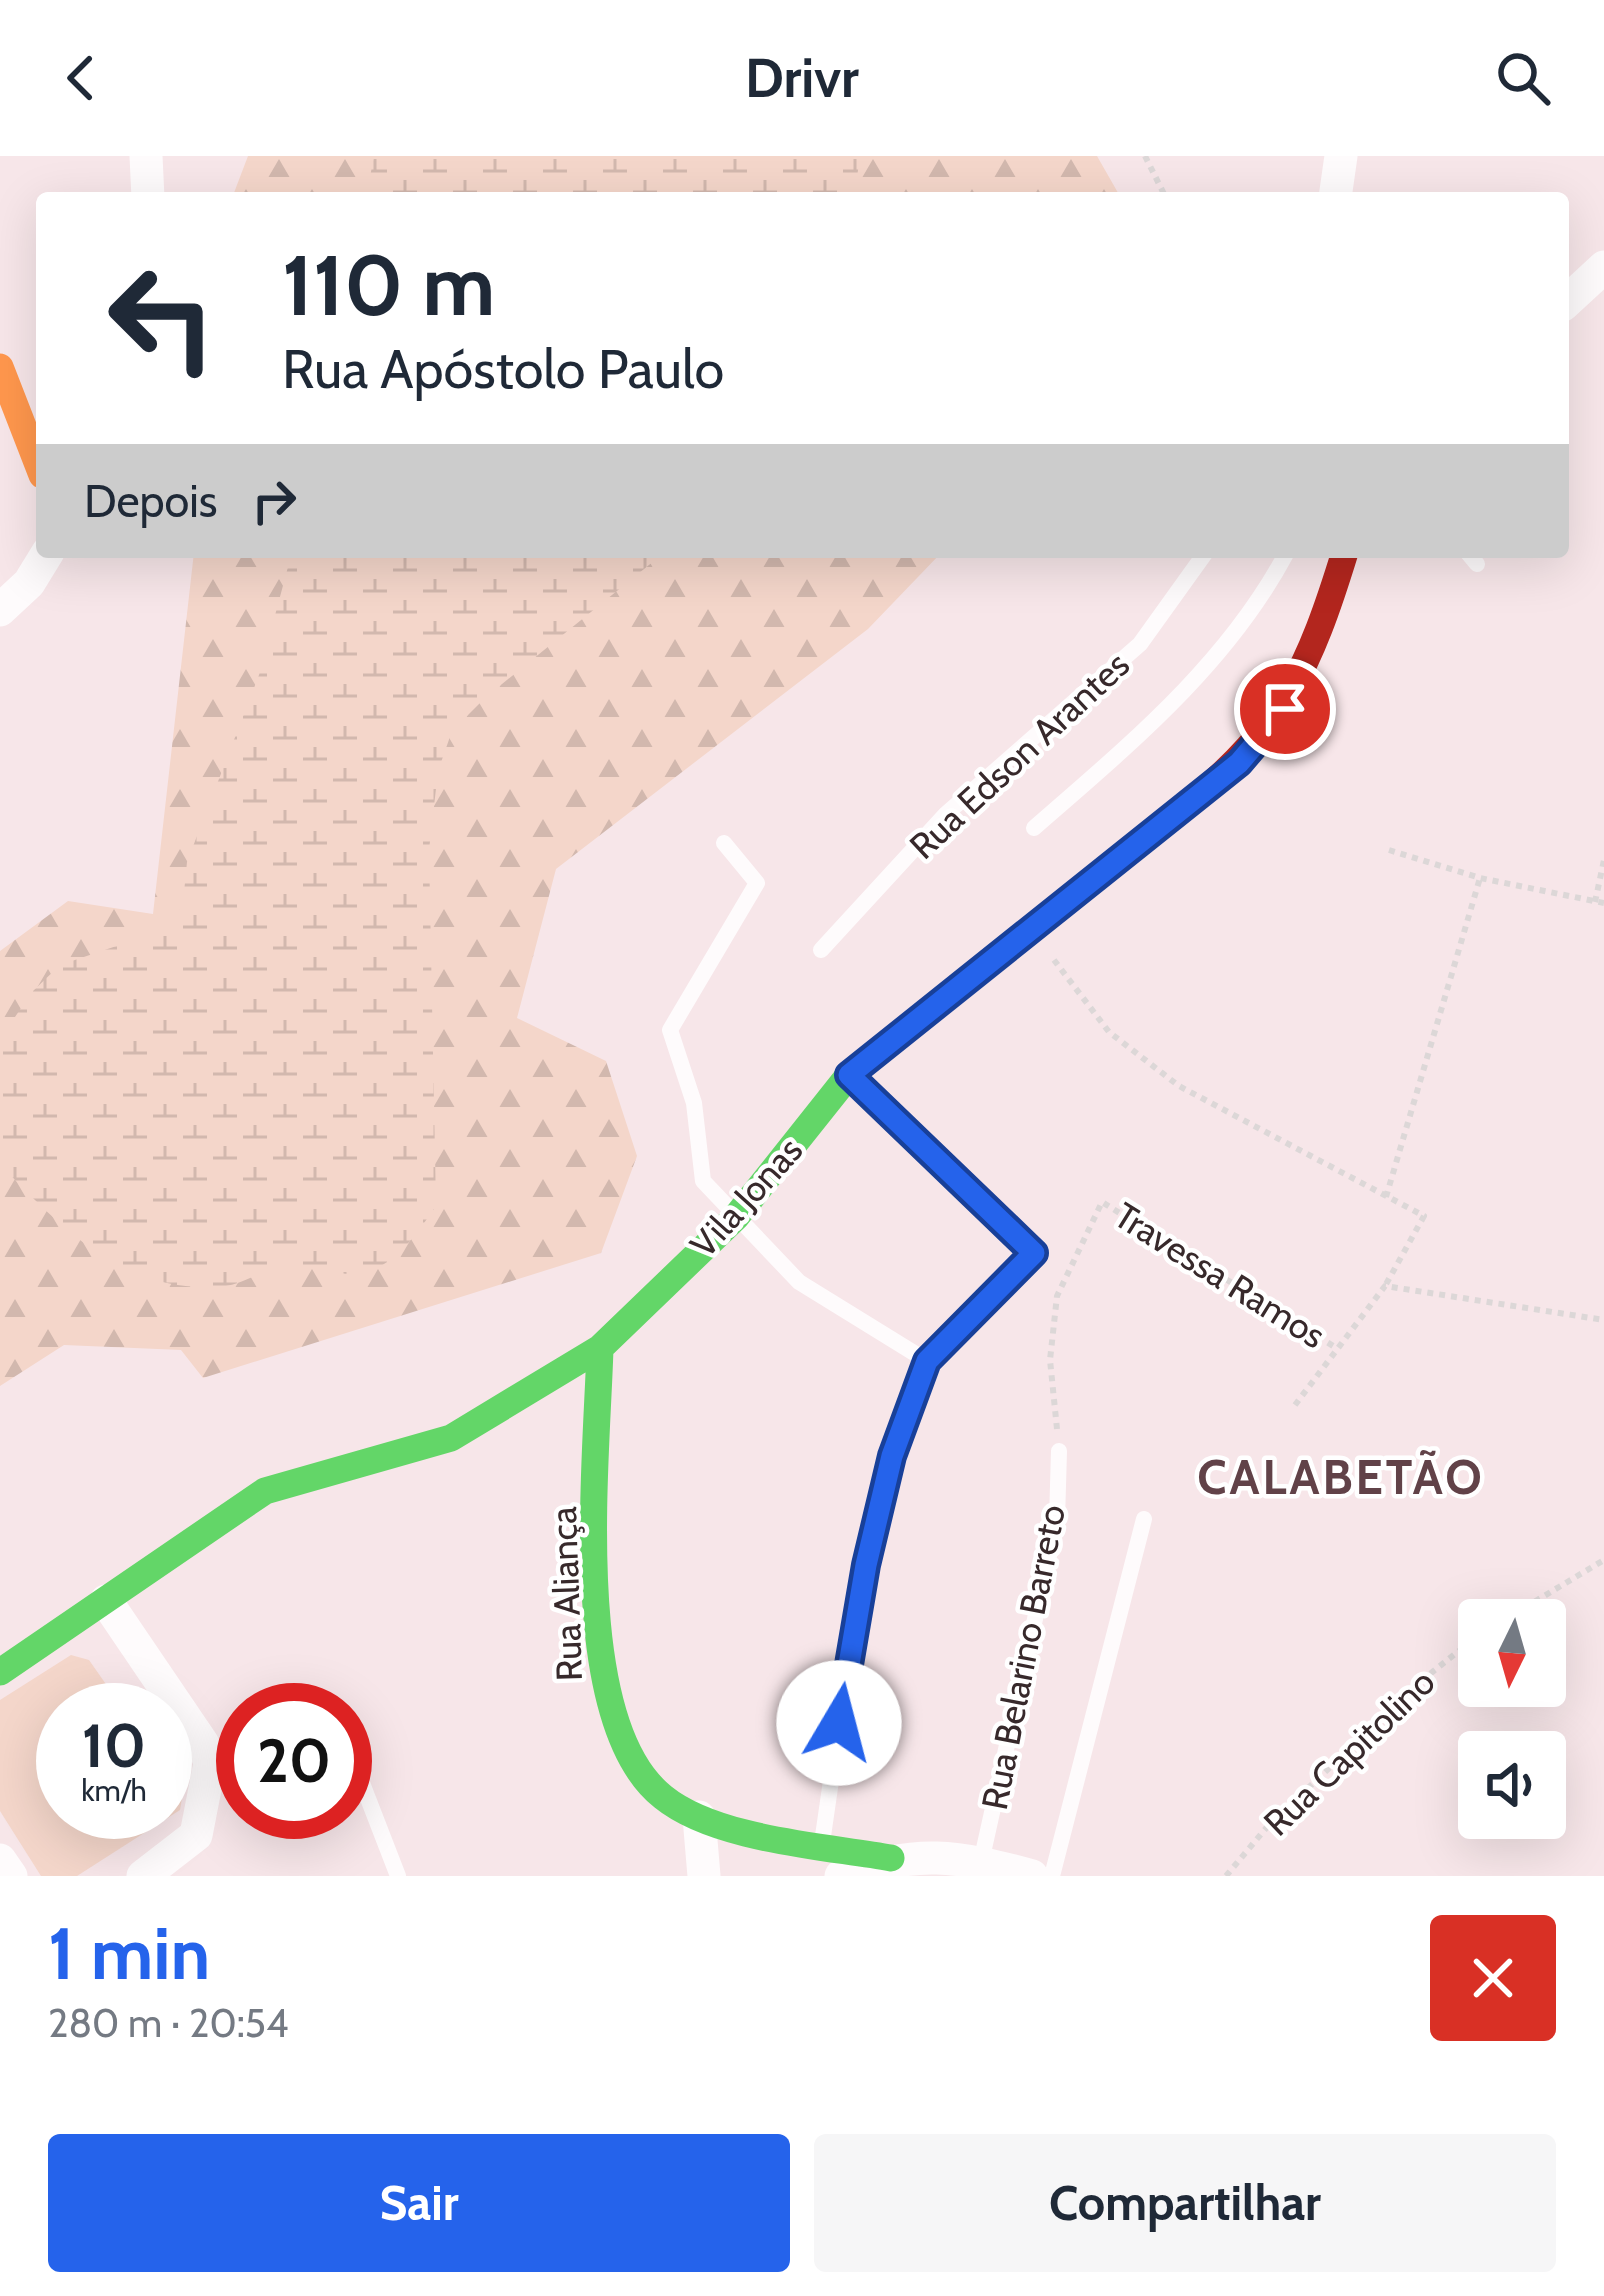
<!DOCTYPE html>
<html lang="pt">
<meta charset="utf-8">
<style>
body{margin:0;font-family:Cabin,sans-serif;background:#f6f6f7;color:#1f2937;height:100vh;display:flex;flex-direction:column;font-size:45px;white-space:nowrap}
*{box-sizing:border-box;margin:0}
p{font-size:39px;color:#747a83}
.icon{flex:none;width:66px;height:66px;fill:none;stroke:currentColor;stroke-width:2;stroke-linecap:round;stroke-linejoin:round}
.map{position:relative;height:1720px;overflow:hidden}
.sheet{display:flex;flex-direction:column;background:#fff;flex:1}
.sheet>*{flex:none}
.top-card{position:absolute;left:36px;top:36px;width:1533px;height:366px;border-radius:12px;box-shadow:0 12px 48px #0002;background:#fff;color:#1f2937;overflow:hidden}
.needle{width:78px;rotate:185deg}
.buttons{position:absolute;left:1458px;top:1443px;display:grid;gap:24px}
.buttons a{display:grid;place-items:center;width:108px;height:108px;border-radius:12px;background:#fff;box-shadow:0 12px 48px #0002;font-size:60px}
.speed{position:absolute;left:36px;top:1527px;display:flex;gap:24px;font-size:60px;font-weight:700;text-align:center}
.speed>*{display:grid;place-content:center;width:156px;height:156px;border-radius:50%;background:#fff;box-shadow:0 12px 48px #0002;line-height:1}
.speed small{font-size:30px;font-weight:400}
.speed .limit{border:18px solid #d22;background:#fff;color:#111}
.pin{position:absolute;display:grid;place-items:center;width:102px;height:102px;color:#fff;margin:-51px;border:6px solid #fff;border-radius:50%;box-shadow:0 3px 12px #0007}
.me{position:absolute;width:132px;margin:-66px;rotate:8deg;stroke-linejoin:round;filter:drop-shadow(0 0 9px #0008)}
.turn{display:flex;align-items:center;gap:42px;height:252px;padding:0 48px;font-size:54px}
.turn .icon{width:156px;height:156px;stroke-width:2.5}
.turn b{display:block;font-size:84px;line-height:102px}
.then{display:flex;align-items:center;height:114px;padding:0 48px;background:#0003;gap:24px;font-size:45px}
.round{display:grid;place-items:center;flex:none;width:126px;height:126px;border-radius:12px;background:#f6f6f7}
.headline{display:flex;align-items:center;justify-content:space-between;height:204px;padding:0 48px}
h1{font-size:72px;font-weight:800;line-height:90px;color:#2563eb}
.button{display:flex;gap:24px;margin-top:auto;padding:24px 48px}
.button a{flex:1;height:138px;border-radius:12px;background:#2563eb;color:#fff;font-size:48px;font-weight:800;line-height:138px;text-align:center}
.button a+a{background:#f6f6f7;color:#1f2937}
header{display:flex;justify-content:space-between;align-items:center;height:156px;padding:0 48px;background:#fff;font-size:54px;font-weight:800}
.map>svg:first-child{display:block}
.forest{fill:url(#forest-firs)}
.wetland{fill:url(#wetland-marsh)}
.park{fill:#f4d6ca}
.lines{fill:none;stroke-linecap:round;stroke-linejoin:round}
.path{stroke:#dcd7d7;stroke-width:6;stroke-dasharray:6 6;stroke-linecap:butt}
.lane{stroke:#fefbfc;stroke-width:16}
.street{stroke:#fefbfc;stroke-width:33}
.fast{stroke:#63d668;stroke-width:27}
.slow{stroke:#ff974d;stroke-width:27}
.jam{stroke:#b3261e;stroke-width:27}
.route-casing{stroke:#184099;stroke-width:30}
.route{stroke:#2563eb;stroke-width:21}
.labels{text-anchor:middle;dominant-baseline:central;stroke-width:9;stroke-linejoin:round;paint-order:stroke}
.street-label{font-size:36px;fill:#37292b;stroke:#fff}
.district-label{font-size:48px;font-weight:bold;letter-spacing:3px;fill:#614248;stroke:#fff}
</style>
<header><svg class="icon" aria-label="back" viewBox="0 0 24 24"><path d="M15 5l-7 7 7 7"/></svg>Drivr<svg class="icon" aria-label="search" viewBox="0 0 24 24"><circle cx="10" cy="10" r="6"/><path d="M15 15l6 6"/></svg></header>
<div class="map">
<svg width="1604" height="1720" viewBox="0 0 1604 1720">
<defs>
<pattern id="forest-firs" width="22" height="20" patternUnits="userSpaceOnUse" patternTransform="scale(3)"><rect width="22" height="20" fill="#f4d6ca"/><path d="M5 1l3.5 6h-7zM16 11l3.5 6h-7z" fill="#d2b8ae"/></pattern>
<pattern id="wetland-marsh" width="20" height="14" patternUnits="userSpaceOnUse" patternTransform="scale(3)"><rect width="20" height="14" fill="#f4d6ca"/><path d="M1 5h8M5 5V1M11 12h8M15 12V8" fill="none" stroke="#d2b8ae"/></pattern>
</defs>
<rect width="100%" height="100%" fill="#f7e6e9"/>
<path class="forest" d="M248,0H1097L1121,42H232Z
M194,396H942L868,473L556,713L517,862L606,905L637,1000L601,1097L203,1222L181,1194L64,1189L0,1230V795L68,745L153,758Z"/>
<path class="wetland" d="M374,0H860L854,42H366Z
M292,396H665L486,541L452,575L438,615L429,694L436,1050C418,1076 396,1110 362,1117C339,1122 312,1107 288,1109C264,1112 242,1130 217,1131C122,1136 60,1071 0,1008V883L32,836L60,809L167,773L183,747L187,706L259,519Z"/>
<path class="park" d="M71,1499L89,1504L124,1554H63V1656H165V1611L183,1636L180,1654L77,1720H41L0,1655V1544Z"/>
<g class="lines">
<path class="path" d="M1145,0L1166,42
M1389,694L1480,722L1604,747
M1595,746L1604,704
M1054,804L1109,876L1179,930L1424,1060L1385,1130
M1386,1041L1480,722
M1295,1249L1385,1130L1604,1164
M1057,1273L1050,1204L1057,1140L1102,1046L1338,1193
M1504,1464L1604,1404
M1226,1720L1267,1671L1421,1525L1479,1479"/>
<path class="lane" d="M1467,396L1477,408
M1034,672C1129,589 1227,509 1287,396
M724,687L757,727L670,874L694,947L703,1025L799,1126L927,1205
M821,794L946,658L1140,488L1206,396
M350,1596L398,1720
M822,1687L857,1445L892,1300L927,1205L1033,1097L852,922
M981,1706L1057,1364L1059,1295
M1052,1720L1144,1363"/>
<path class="street" d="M146,0L148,42
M1335,42L1341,0
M1563,149L1604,111
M0,454L29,427L48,396
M106,1445L203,1588L210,1607L196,1679L143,1720
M699,1661L704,1720
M0,1704L11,1720
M841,1720C916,1693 957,1699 1032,1720"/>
<path class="fast" d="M600,1192C597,1303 568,1566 663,1641C716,1684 825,1690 891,1702
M0,1516L265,1335L451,1282L600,1192L736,1061L849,919L1189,647"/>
<path class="slow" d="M0,211L42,319"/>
<path class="jam" d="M1189,647C1283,571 1310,510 1345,396"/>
</g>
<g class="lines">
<defs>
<path id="route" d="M839,1567L866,1409L892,1300L927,1205L1034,1097L849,919L1239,607L1285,553"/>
</defs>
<use href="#route" class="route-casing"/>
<use href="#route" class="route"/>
</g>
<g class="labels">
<g class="street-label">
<text transform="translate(1019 599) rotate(-43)">Rua Edson Arantes</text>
<text transform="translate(746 1041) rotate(-48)">Vila Jonas</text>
<text transform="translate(1220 1119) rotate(32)">Travessa Ramos</text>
<text transform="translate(566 1438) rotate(-92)">Rua Aliança</text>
<text transform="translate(1023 1501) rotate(-79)">Rua Belarino Barreto</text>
<text transform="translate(1349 1596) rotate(-44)">Rua Capitolino</text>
</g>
<g class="district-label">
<text x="1341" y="1321">CALABETÃO</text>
</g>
</g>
</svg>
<div class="buttons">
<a><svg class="needle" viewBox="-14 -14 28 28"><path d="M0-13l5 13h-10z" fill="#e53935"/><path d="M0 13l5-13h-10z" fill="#747a83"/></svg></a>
<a><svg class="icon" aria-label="sound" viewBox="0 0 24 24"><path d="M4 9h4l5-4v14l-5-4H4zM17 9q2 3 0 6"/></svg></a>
</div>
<div class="speed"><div>10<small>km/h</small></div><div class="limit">20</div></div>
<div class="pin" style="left:1285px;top:553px;background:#d93025"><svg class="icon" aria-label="arrive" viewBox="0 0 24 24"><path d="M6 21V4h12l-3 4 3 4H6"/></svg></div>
<svg class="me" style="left:839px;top:1567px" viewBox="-20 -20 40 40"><circle r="19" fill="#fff"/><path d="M0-13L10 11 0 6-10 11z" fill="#2563eb"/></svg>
<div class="top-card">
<div class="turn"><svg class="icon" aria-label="left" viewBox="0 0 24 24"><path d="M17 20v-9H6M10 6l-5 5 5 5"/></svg><div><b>110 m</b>Rua Apóstolo Paulo</div></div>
<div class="then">Depois<svg class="icon" aria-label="right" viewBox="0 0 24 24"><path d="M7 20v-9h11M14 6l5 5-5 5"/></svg></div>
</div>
</div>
<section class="sheet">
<div class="headline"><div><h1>1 min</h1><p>280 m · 20:54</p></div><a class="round" style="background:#d93025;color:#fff"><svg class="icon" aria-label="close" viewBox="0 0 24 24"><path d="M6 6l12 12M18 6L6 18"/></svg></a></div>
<div class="button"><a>Sair</a><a>Compartilhar</a></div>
</section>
